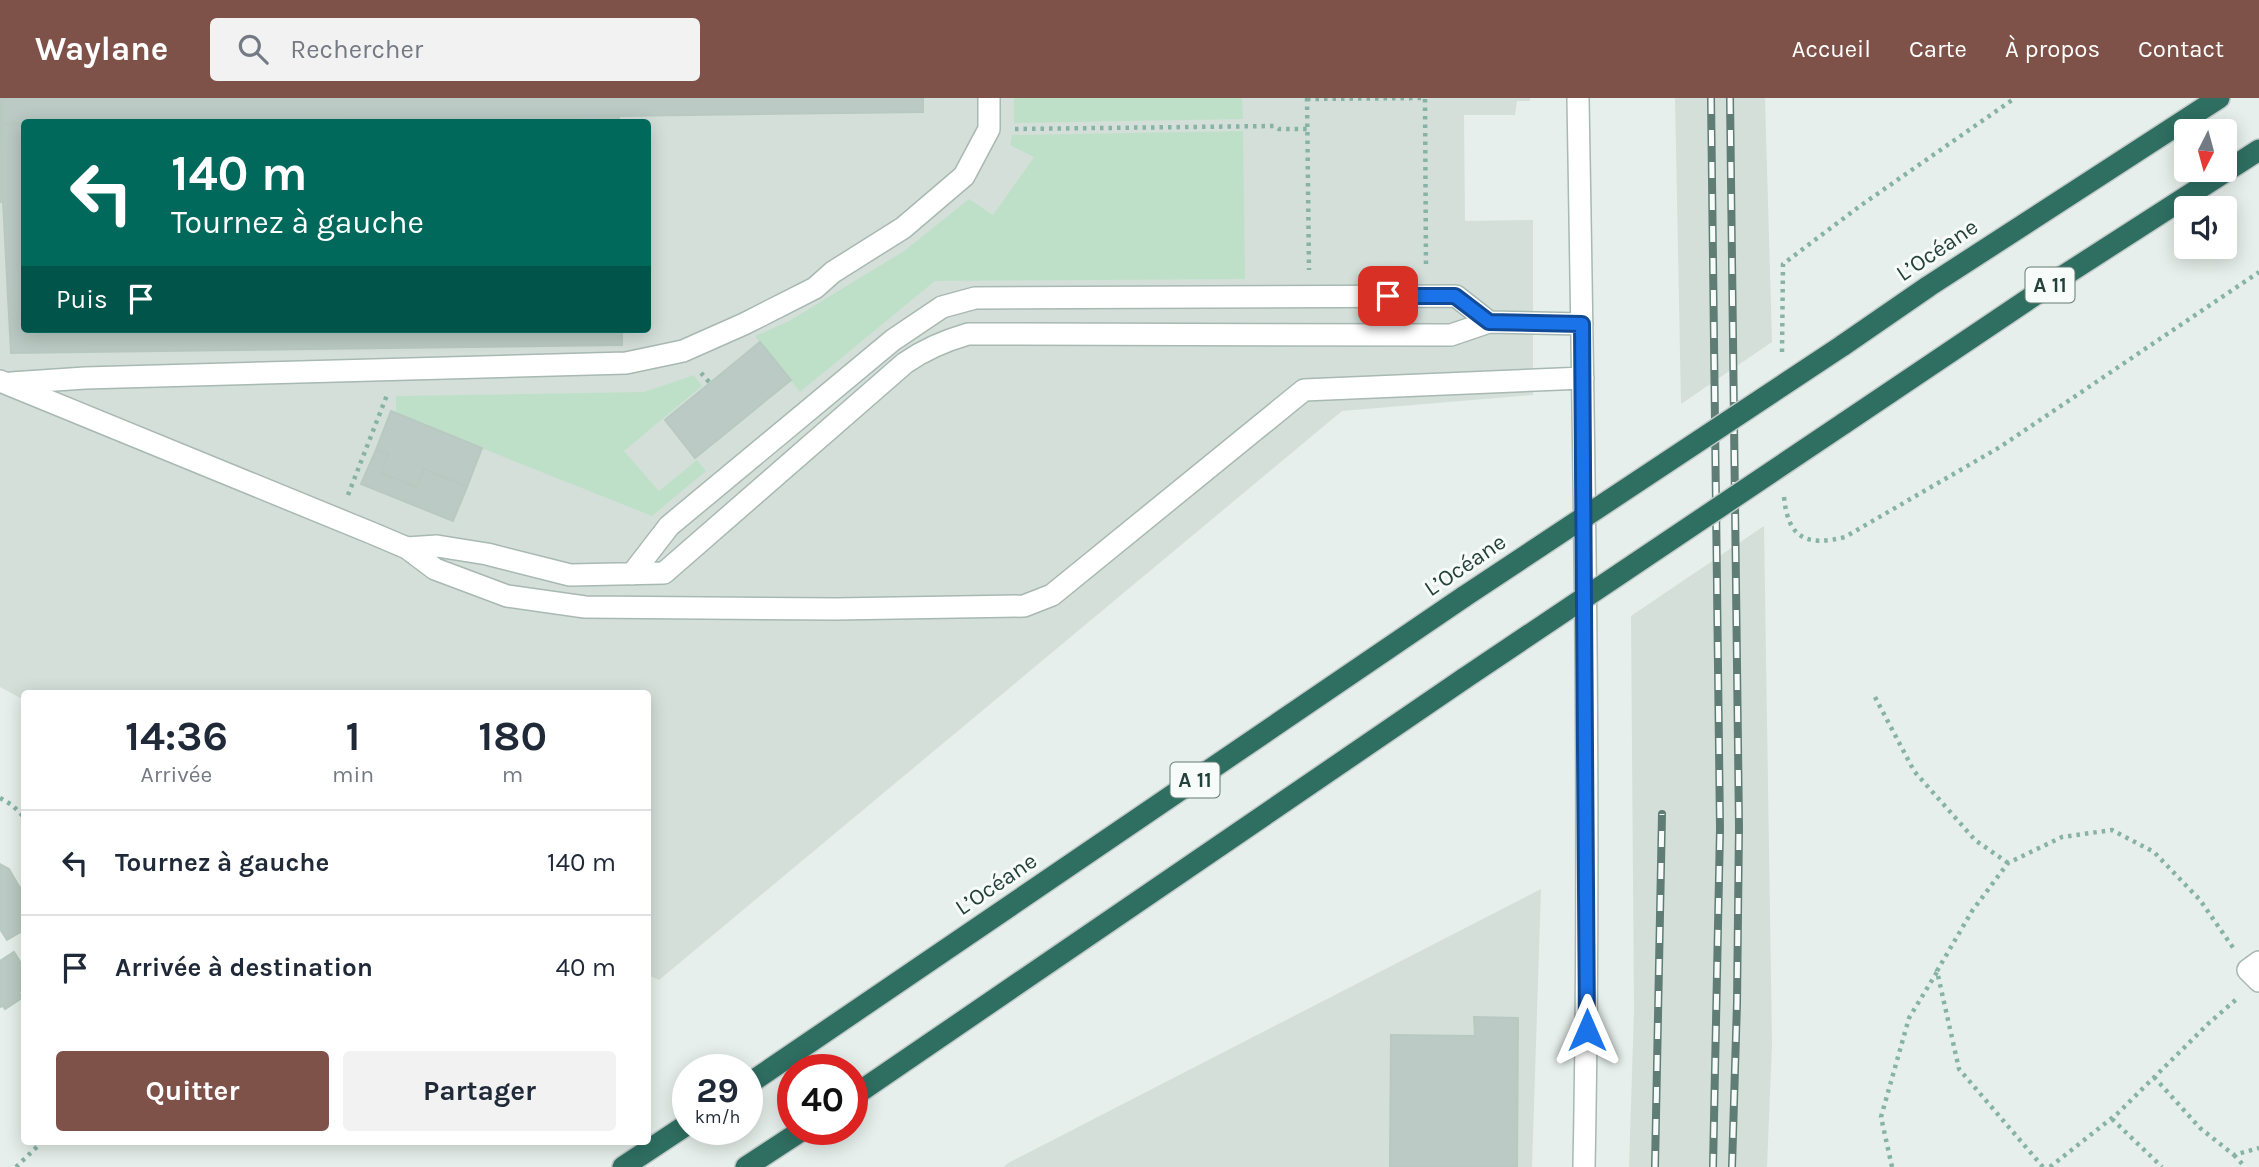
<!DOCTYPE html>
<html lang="fr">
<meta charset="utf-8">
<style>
body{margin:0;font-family:Karla,sans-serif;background:#f2f2f3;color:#1f2937;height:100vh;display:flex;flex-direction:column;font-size:26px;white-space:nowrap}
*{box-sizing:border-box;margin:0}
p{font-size:23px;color:#747a83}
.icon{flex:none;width:38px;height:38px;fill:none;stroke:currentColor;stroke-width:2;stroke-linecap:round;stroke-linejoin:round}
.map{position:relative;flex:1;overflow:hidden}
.side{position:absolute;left:21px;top:592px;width:630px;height:455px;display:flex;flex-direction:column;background:#fff;border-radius:7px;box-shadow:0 4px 18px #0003}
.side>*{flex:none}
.banner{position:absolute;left:21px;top:21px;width:630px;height:214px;border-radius:7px;box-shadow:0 4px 18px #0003;background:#00695c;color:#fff;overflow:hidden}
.needle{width:46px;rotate:186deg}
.tools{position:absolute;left:2174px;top:21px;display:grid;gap:14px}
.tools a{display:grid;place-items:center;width:63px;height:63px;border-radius:7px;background:#fff;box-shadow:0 4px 18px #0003;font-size:35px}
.speed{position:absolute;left:672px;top:956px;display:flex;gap:14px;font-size:35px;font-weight:700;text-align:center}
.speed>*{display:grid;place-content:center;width:91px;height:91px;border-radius:50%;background:#fff;box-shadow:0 4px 18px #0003;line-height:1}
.speed small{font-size:18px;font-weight:400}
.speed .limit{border:10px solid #d22;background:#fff;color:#111}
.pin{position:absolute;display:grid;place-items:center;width:60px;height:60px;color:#fff;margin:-30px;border-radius:14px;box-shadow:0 4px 10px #0006}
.me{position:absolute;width:77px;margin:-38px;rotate:0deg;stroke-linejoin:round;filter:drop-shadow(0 0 5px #0008)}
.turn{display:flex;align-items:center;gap:24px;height:147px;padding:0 35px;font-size:32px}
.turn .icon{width:91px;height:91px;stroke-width:2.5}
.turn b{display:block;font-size:49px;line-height:60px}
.then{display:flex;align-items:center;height:66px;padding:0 35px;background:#0003;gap:14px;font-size:26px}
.eta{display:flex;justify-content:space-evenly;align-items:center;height:119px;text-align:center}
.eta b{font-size:42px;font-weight:700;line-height:49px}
.button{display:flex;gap:14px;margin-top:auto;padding:14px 35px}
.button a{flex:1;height:80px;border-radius:7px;background:#7f5249;color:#fff;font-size:28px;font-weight:700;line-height:80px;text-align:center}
.button a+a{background:#f2f2f3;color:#1f2937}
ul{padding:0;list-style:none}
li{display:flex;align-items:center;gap:21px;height:105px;padding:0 35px;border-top:2px solid #e0e1e3}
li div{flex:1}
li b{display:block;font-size:26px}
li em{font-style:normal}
header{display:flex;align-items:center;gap:42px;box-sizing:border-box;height:98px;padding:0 35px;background:#7f5249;color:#fff}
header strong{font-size:33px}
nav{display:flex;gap:38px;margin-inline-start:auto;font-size:24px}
.search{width:490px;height:63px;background:#f2f2f3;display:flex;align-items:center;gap:18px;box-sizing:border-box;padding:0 24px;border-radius:7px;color:#747a83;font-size:26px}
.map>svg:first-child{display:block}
.built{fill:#d4dfda;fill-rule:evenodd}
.green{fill:#bfe0c8}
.building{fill:#bbcac4;stroke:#b8c9c2;stroke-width:2}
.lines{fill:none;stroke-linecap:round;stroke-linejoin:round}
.minor-casing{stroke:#a8b8b2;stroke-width:24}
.highway-casing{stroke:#c2cac8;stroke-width:24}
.path{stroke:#86b3a5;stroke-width:4.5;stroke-dasharray:3.5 5;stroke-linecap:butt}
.minor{stroke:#fff;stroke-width:21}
.highway{stroke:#2f6f62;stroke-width:21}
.rail-casing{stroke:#5f7d75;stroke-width:8}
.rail{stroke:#f7fbf9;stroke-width:5;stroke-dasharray:16;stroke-linecap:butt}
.highway-bridge-casing{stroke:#c2cac8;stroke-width:24;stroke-linecap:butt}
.highway-bridge{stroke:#2f6f62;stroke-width:21}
.route-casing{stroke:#114b97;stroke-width:18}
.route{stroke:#1a73e8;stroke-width:12}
.labels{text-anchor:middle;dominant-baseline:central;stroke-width:6;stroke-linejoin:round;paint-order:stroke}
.shield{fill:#f7fbf9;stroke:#637a73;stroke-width:2}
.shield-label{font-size:21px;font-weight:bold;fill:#24423a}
.street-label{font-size:23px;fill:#24423a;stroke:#f7fbf9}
</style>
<header>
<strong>Waylane</strong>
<div class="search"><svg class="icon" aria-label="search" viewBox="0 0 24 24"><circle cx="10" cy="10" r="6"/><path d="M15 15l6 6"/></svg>Rechercher</div>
<nav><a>Accueil</a><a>Carte</a><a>À propos</a><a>Contact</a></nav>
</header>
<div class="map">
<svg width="2259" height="1069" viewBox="0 0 2259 1069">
<rect width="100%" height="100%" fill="#e6efeb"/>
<path class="built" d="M0,0H1530V3H1517L1515,17H1464L1465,123L1533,122V297L1342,313L659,882L648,877V595H24V602L0,589ZM24,24H648V231H24Z
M1675,0H1765L1772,244L1681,306Z
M1764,428L1772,945L1767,1069H1629L1634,913L1631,518Z
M1541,791L1532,1069H1003L1010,1064Z"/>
<path class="green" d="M1014,0H1242L1243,21L1014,25Z
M1243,33L1245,181L935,183L800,294L755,238L789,223L904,153L969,101L993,117L1034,59L1010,47L1012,37Z
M694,277L702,288L624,353L659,393L697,362L706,373L652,418L396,316V298L644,294Z"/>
<path class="building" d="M0,0H2L3,104H0Z
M2,0H923V14L2,26Z
M619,17V24H307V22Z
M307,22V24H93Z
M24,25V231H622V247L11,255L3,104L2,26Z
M760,244L791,282L695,360L665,322Z
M391,313L482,350L467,389L424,371L417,389L381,375L388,356L376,352Z
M376,352L388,356L381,375L417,389L424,371L467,389L453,423L361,386Z
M0,766L9,771L20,790L24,788V832L7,842L0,831Z
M14,854L24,870V891L19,894L22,900L5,911L3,908L0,909V863Z
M1474,919L1518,920L1517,1069H1390L1391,937L1475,938Z"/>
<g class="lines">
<defs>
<path id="minor" d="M1578,0C1584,356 1591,713 1584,1069
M0,283L374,436L407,450L435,471L507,498L585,509L836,511L1024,508L1052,497L1304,292L1583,280
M11,285L85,280L626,265L683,253L744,226L815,190L833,174L903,130L964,78L989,31V0
M407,450L437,448L487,456L570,477L664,475L905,265C925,251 944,243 968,236L1451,237L1489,224L1582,226
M632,476L669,428L893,242L942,209L975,200L1456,198L1489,224
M2259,864L2248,872L2259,883"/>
<path id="highway" d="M1842,248L1929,188L2219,0
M1843,326L2057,182L2259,52
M747,987L1465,498
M852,999L1465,580
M623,1069L688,1026
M746,1069L804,1031"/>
</defs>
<use href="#minor" class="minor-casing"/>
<use href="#highway" class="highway-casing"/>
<path class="path" d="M1307,0L1309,172
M1307,1L1425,0L1426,171
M1015,31L1274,28L1279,31H1307
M1782,254L1783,166L1860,108L2015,0
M701,275L710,285
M348,397L387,297
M1784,399C1788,440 1806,449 1845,439L2000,349L2259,174
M1875,599L1914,673L1975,742L2008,765
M0,700L12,707L24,719
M2154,979L2200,1030L2234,1057L2259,1050
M2112,1021L2162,1069
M2234,1057L2245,1069
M16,1069L43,1043
M1892,1069L1881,1019L1909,920L1937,874
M2043,1069L1959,971L1937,873L1972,813L2008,765L2062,739L2112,732L2154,754L2200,802L2234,851
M2050,1069L2117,1016L2209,925L2239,899"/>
<use href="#minor" class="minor"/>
<use href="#highway" class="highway"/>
<defs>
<path id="rail" d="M1711,0L1720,731L1713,1069
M1730,0L1739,729L1737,905L1732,1069
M1655,1069L1662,716"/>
</defs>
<use href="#rail" class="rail-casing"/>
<use href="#rail" class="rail"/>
<defs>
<path id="highway-bridge" d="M1465,498L1842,248
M1465,580L1843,326"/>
</defs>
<use href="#highway-bridge" class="highway-bridge-casing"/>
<use href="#highway-bridge" class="highway-bridge"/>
</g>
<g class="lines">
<defs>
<path id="route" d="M1388,198H1455L1489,224L1582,226L1587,932"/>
</defs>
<use href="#route" class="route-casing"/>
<use href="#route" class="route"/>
</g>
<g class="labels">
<g class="shield">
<rect x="2025.5" y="169.5" width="49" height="35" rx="5"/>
<rect x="1170.5" y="664.5" width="49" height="35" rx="5"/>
</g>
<g class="shield-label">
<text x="2050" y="187">A 11</text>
<text x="1195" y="682">A 11</text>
</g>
<g class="street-label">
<text transform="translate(1937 152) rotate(-34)">L’Océane</text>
<text transform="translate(1465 467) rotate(-34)">L’Océane</text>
<text transform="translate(996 786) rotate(-34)">L’Océane</text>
</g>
</g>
</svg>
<div class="tools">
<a><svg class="needle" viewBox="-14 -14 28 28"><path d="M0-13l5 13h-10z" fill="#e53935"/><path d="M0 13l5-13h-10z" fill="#747a83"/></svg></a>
<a><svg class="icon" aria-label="sound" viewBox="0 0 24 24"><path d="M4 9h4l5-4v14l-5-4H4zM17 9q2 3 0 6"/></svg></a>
</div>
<div class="speed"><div>29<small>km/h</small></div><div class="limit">40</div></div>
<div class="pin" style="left:1388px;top:198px;background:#d93025"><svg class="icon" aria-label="arrive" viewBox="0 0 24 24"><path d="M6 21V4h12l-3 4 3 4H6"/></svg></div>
<svg class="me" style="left:1587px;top:932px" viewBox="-20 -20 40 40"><path d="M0-17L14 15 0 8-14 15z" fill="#1a73e8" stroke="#fff" stroke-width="4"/></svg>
<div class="banner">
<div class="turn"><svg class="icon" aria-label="left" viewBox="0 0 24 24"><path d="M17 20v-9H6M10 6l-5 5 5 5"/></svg><div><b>140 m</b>Tournez à gauche</div></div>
<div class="then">Puis<svg class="icon" aria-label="arrive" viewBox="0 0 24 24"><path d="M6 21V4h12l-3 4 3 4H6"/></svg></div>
</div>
<section class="side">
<div class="eta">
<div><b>14:36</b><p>Arrivée</p></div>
<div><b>1</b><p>min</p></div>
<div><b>180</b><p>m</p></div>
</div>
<ul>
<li><svg class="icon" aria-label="left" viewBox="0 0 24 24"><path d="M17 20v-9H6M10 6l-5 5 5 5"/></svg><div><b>Tournez à gauche</b></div><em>140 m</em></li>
<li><svg class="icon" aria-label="arrive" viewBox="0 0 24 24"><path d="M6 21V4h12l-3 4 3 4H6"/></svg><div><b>Arrivée à destination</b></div><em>40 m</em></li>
</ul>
<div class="button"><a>Quitter</a><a>Partager</a></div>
</section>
</div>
